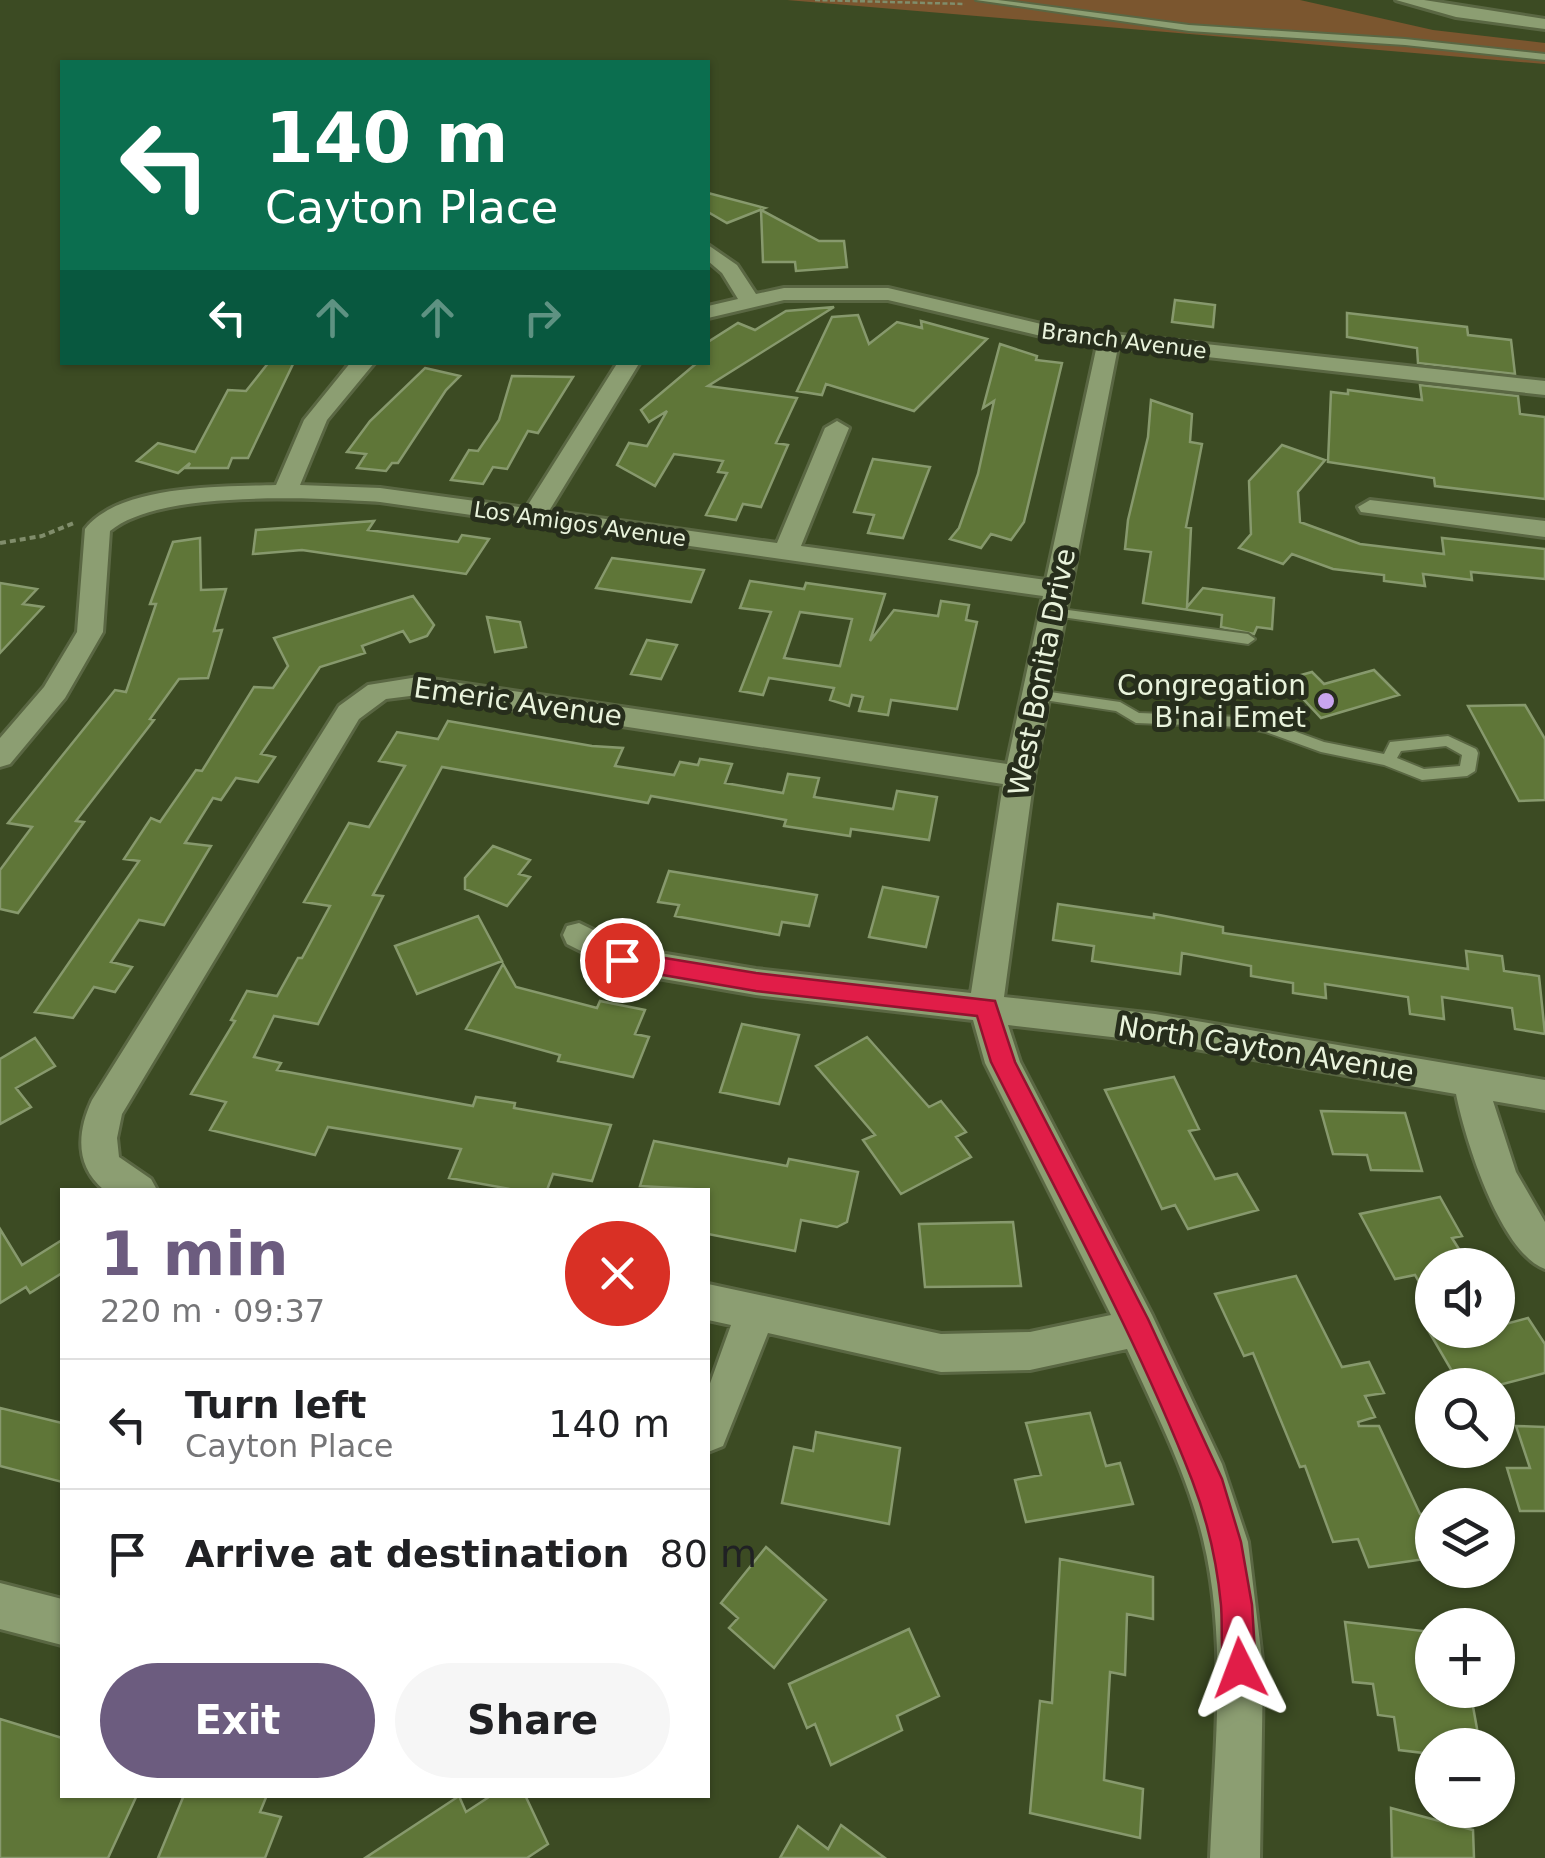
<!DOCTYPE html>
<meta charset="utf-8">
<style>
body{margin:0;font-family:"DejaVu Sans",sans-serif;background:#f6f6f6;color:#202124;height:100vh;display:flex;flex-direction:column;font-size:38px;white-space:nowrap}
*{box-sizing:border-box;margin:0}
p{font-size:32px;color:#757577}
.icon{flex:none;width:55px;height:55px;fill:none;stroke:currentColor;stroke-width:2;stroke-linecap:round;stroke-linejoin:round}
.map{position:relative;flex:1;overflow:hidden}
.drawer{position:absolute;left:60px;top:1188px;width:650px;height:610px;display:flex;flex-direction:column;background:#fff;border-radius:0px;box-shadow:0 2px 8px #0004}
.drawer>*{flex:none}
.guide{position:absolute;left:60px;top:60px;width:650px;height:305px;border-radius:0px;box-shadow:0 2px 8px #0004;background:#0b6e4f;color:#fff;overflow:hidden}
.buttons{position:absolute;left:1415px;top:1248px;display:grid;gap:20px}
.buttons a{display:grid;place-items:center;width:100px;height:100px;border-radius:50%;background:#fff;box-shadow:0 2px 8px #0004;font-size:50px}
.pin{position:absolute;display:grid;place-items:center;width:85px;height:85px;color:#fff;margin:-42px;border:5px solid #fff;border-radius:50%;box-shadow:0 2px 10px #0007}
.me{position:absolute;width:110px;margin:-55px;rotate:357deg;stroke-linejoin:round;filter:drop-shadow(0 0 8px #0008)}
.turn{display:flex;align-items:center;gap:35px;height:210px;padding:0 40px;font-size:45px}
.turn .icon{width:130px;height:130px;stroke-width:2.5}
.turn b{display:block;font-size:70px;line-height:85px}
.lanes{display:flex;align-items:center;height:95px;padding:0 40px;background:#0003;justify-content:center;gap:50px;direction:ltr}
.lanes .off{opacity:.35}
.round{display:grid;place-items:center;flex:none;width:105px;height:105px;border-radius:52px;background:#f6f6f6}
.headline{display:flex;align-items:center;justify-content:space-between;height:170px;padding:0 40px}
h1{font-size:60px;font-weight:800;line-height:75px;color:#6c5c7f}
.action{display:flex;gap:20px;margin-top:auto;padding:20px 40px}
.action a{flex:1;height:115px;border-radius:60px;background:#6c5c7f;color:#fff;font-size:40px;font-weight:800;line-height:115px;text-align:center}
.action a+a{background:#f6f6f6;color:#202124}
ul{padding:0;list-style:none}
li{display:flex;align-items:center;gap:30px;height:130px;padding:0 40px;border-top:2px solid #e0e0e0}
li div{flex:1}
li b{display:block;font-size:38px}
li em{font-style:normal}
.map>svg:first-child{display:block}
.green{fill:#7b562f}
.building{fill:#5f7638;stroke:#87996d;stroke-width:2.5;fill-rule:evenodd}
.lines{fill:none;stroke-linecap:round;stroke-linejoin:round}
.lane-casing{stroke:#5a6743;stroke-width:4}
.street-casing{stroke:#5a6743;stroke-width:6}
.path-far1{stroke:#808d6b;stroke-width:2.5;stroke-dasharray:5 2.5;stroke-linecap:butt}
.path{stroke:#808d6b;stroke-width:4;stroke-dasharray:6 4;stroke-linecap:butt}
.lane{fill:#8c9e72;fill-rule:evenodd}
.street{fill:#8c9e72;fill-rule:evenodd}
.route{fill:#e11d48;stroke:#92132f;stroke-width:2.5}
.poi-dot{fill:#c9a5ee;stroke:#272e1c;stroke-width:4}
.labels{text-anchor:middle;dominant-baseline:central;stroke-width:10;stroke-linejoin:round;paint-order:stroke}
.far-street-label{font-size:22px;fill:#e9f3dc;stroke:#272e1c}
.street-label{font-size:28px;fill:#e9f3dc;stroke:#272e1c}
.poi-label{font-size:28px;fill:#e9f3dc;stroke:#272e1c;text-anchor:end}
</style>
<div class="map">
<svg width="1545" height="1858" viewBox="0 0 1545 1858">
<rect width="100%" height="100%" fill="#3c4b23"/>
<path class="green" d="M787,0H1300L1433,30L1545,43V64Z"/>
<path class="building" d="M708,193L765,208L727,223L708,212Z
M761,210L819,241H844L847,267L796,271L795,262H763Z
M1175,300L1215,305L1213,327L1172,322Z
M834,307L708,386L797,398L776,443L788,445L761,507L743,504L736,520L706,515L727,473L718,472L723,461L674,454L655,486L617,465L629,443L647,446L667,411L649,422L641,410L698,362H708V342L738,323L755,330L786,311Z
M1347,313L1467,327L1468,335L1511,340L1515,374L1418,363L1417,348L1347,337Z
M858,315L869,344L897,322L922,328L921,321L987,339L914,411L826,384L822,395L797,391L832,317Z
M1000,344L1037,356L1036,360L1062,363L1024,522L1011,540L991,534L981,548L950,539L959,528L978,474L994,401L983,408Z
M269,362H294L248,458H232L228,468H187L190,463L178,473L137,461L158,443L195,452L228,390L246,391Z
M425,368L460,376L446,390L398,463H392L386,471L357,468L366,454L347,452L370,421Z
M512,376L573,377L538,433L528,431L507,469L493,467L483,484L451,480L469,450L478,451L499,420Z
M1420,385L1518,396L1520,414L1545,417V499L1435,486L1434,478L1328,462L1331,392L1348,394V390L1422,400Z
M1151,400L1192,414L1190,442L1202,444L1186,527L1191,528L1187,607L1203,588L1274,598L1272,629L1257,627L1254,634L1221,627L1222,615L1143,603L1151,552L1125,549L1128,520L1148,437Z
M1282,445L1325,460L1298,492L1300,522L1360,544L1444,554L1442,538L1545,549V579L1471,572L1472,580L1423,574L1425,586L1384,581V575L1333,569L1292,554L1283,564L1239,548L1251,534L1249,481Z
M873,459L930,467L903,538L868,533L874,515L854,512Z
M374,521L368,530L458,542L462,535L489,539L466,574L302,550L253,554L256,530Z
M200,538L201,590L226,589L214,631L222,630L208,678L179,679L150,719L154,720L76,821L84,822L18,913L0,909V870L32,827L8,823L115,690L126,692L156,604H150L173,542Z
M612,558L704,570L691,602L596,588Z
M750,581L804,589L806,583L885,594L870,641L894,610L938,616L941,601L969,605L966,620L977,622L957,709L891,700L888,715L859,711L863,697L852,695L849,706L830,700L834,688L769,678L763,695L740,691L771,612L740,608ZM800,612L852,619L840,666L784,658Z
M0,583L37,589L23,604L43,607L0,653Z
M413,596L434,625L427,636L410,642L403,631L362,646L365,653L320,667L261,754L275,757L258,782L236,778L221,800L213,798L185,843L211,846L164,925L139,920L111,962L132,967L115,992L94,987L73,1018L35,1012L139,861L124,859L151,818L160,822L196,770L202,771L254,687L273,688L288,666L274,638Z
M487,617L520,622L526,647L495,652Z
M647,640L677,645L661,679L631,674Z
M1374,670L1399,695L1321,718L1294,689V677L1312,672L1324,684Z
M1525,705L1545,739V800L1519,801L1468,706Z
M448,721L592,746L623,748L615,766L674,775L680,762L698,765L700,759L732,764L725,783L783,793L788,774L819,778L814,797L893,809L897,791L937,797L929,840L851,829L850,836L784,826L786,820L651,796L648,803L442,767L373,895L383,896L318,1024L274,1016L254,1057L281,1063L277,1070L473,1106L476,1097L515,1103L514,1108L611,1125L592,1181L553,1174L547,1190H515L449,1178L461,1149L328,1127L315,1155L210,1130L226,1102L191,1094L235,1021L231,1020L247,991L277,996L298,958H302L330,906L304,902L349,823L369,827L405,766L379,761L397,732L438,739Z
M493,846L530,860L519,874L530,877L507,906L465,889V878Z
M669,871L817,895L809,926L782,922L779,935L675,916L679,905L658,902Z
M883,887L938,897L926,947L869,937Z
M1058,904L1154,918V914L1223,927V933L1468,969L1466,951L1502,956L1504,971L1539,976L1545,1034L1515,1029L1512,1008L1442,997L1444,1019L1410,1014L1408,997L1325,984L1326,998L1293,993V983L1251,976V966L1182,953L1180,974L1092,961L1094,946L1053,940Z
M478,916L502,961L417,994L395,946Z
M503,964L516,987L597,1008L600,1001L645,1010L635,1034L649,1037L633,1077L558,1061L560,1055L466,1029Z
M742,1024L799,1035L779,1104L720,1092Z
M867,1037L929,1107L941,1101L966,1132L956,1137L971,1157L901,1194L863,1140L875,1135L816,1066Z
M35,1038L55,1066L16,1088L31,1107L0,1124V1059Z
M1174,1077L1199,1129L1189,1131L1215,1179L1237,1174L1258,1210L1188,1229L1175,1205L1162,1209L1105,1090Z
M1321,1111L1405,1113L1422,1171L1371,1170L1367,1155L1333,1154Z
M654,1141L787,1166L789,1159L858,1172L847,1222L837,1227L801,1220L795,1251L708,1234V1190L640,1186Z
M1440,1197L1462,1236L1452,1238L1469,1265H1432V1305L1415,1275L1395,1279L1360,1214Z
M1013,1222L1021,1286L925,1287L919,1224Z
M0,1229L22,1265L62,1240V1273L30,1293L26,1287L0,1303Z
M1296,1276L1342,1367L1369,1362L1384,1393L1365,1396L1375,1417L1358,1422L1359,1426H1379L1420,1514L1432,1513V1558L1369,1567L1358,1539L1333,1542L1305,1466L1300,1467L1253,1353L1244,1356L1215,1294Z
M1528,1318L1545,1344V1373L1499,1385H1460L1428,1330H1498V1326Z
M0,1408L62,1423V1482L0,1466Z
M1090,1413L1106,1466L1120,1463L1133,1504L1026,1522L1015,1480L1041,1475L1026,1423Z
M1516,1426L1545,1427V1511H1520L1507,1468H1530Z
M816,1432L900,1448L889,1524L782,1503L794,1447L813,1451Z
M766,1547L826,1600L774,1668L729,1628L738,1618L721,1603Z
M1060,1559L1153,1577V1619L1127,1614L1125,1675L1110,1672L1104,1780L1143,1789L1140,1838L1030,1813L1040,1701L1052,1703Z
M1345,1622L1432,1632V1690H1470L1480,1745H1432V1754L1399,1750L1394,1717L1378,1715L1373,1684L1353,1682Z
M909,1629L939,1696L897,1716L902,1730L831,1765L815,1724L807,1728L789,1684Z
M0,1719L62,1738V1795H137L108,1858H0Z
M184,1795H267L260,1812L281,1817L265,1858H158Z
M492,1795H525L548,1844L527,1858H365L459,1796L466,1812Z
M1391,1808L1473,1830L1474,1858H1392Z
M841,1825L885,1858H780L798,1826L828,1849Z"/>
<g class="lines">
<defs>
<path id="lane" d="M976,0H998L1189,25L1405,39L1545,54V60L1405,45L1189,31Z
M1053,608L1248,634L1255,639L1248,644L1048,615V609Z
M1036,690L1120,702L1139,713L1241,717L1269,722L1324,742L1384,754L1390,742L1448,736L1476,749L1478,753L1475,771L1467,776L1422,780L1384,765L1321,752L1266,732L1241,727L1136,723L1116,711L1031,698L1028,695L1031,692ZM1446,746L1462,755L1460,766L1424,769L1397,758L1401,751Z"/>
<path id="street" d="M1396,0H1424L1545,19V29L1456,17Z
M708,245L737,265L756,294L784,288H888L1058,328L1545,381V395L1118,347L1034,776L1004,997L1155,1014L1545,1080V1110L1493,1101L1516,1172L1545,1222V1269C1500,1252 1465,1139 1456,1094L1155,1042L1008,1025L1020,1062L1152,1315L1222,1464L1248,1542L1263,1668L1260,1858H1210C1214,1754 1228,1642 1203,1539C1187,1473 1155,1411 1127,1349L1030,1370L941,1372L768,1333L723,1446L708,1452V1389L731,1325L708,1320V1284L941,1334L1030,1332L1111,1315L985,1063L973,1020L756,995L623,972L567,944L563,935L567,926L579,923L630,948L756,969L971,993L1003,784L418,695L386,699L359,719L122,1114L117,1138L119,1157L151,1179L157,1190H104C75,1166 77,1132 92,1100L339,706L368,685L418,677L1007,764L1043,596L380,502C314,498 161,489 110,531L103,632L65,698L10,764L0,767V738L44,687L77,632L85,529C120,484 223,487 276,485L304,420L351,362H375L327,420L300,485L380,488L526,508L618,362H640L549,511L777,543L825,428L837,421L849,428L801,546L1046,580L1097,345L1058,340L888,300H784L708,318V306L738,299L722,273L708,261Z
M1370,500L1545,521V537L1361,512L1358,507Z
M0,1583L62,1599V1645L0,1629Z"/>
</defs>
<use href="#lane" class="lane-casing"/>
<use href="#street" class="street-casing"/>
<path class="path-far1" d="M815,0L965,4"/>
<path class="path" d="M0,543L42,536L74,523"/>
<use href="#lane" class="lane"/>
<use href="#street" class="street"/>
</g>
<path class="route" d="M622,951L756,973L995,1001L1015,1062L1148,1319L1222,1479L1241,1542L1252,1605L1256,1668L1251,1680L1240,1685L1228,1680C1219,1657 1223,1630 1221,1605C1217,1563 1207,1519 1192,1480C1136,1336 1060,1200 991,1062L977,1016L756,991L622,968L611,960Z"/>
<circle class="poi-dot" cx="1326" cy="701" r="10"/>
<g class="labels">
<g class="far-street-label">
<text transform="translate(1124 341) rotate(7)">Branch Avenue</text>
<text transform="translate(580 524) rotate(8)">Los Amigos Avenue</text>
</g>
<g class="street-label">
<text transform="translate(1042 672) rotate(-79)">West Bonita Drive</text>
<text transform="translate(518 702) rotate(8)">Emeric Avenue</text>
<text transform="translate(1266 1049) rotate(9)">North Cayton Avenue</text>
</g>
<g class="poi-label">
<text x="1306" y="685">Congregation<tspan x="1306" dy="32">B'nai Emet</tspan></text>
</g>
</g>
</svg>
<div class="buttons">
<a><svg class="icon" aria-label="sound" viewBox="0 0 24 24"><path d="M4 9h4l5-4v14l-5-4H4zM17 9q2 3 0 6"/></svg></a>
<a><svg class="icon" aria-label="search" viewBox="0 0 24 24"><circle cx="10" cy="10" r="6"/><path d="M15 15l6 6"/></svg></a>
<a><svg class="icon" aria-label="layers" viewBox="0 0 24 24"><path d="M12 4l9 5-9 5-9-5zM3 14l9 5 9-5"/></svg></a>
<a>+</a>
<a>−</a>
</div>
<div class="pin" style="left:622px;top:960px;background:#d93025"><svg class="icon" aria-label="arrive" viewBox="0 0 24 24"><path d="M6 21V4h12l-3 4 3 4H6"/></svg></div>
<svg class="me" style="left:1240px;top:1668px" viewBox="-20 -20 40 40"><path d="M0-17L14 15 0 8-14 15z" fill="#e11d48" stroke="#fff" stroke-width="4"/></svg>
<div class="guide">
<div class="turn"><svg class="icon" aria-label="left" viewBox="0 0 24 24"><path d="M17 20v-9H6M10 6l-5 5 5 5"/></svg><div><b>140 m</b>Cayton Place</div></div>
<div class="lanes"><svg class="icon" aria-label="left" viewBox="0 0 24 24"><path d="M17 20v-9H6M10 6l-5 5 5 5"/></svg><svg class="icon off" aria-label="ahead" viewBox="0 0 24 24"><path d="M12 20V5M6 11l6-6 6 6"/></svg><svg class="icon off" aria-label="ahead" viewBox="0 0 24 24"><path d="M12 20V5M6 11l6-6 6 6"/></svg><svg class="icon off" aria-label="right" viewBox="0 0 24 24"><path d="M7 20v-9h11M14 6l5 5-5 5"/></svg></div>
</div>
<section class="drawer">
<div class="headline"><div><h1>1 min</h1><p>220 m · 09:37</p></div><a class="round" style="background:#d93025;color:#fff"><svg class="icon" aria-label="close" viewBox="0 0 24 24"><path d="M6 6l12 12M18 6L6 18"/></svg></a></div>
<ul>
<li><svg class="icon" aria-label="left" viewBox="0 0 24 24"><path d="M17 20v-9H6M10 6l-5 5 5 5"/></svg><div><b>Turn left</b><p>Cayton Place</p></div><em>140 m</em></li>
<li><svg class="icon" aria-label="arrive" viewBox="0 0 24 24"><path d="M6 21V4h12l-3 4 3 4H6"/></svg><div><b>Arrive at destination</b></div><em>80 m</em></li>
</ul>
<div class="action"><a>Exit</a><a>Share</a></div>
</section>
</div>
